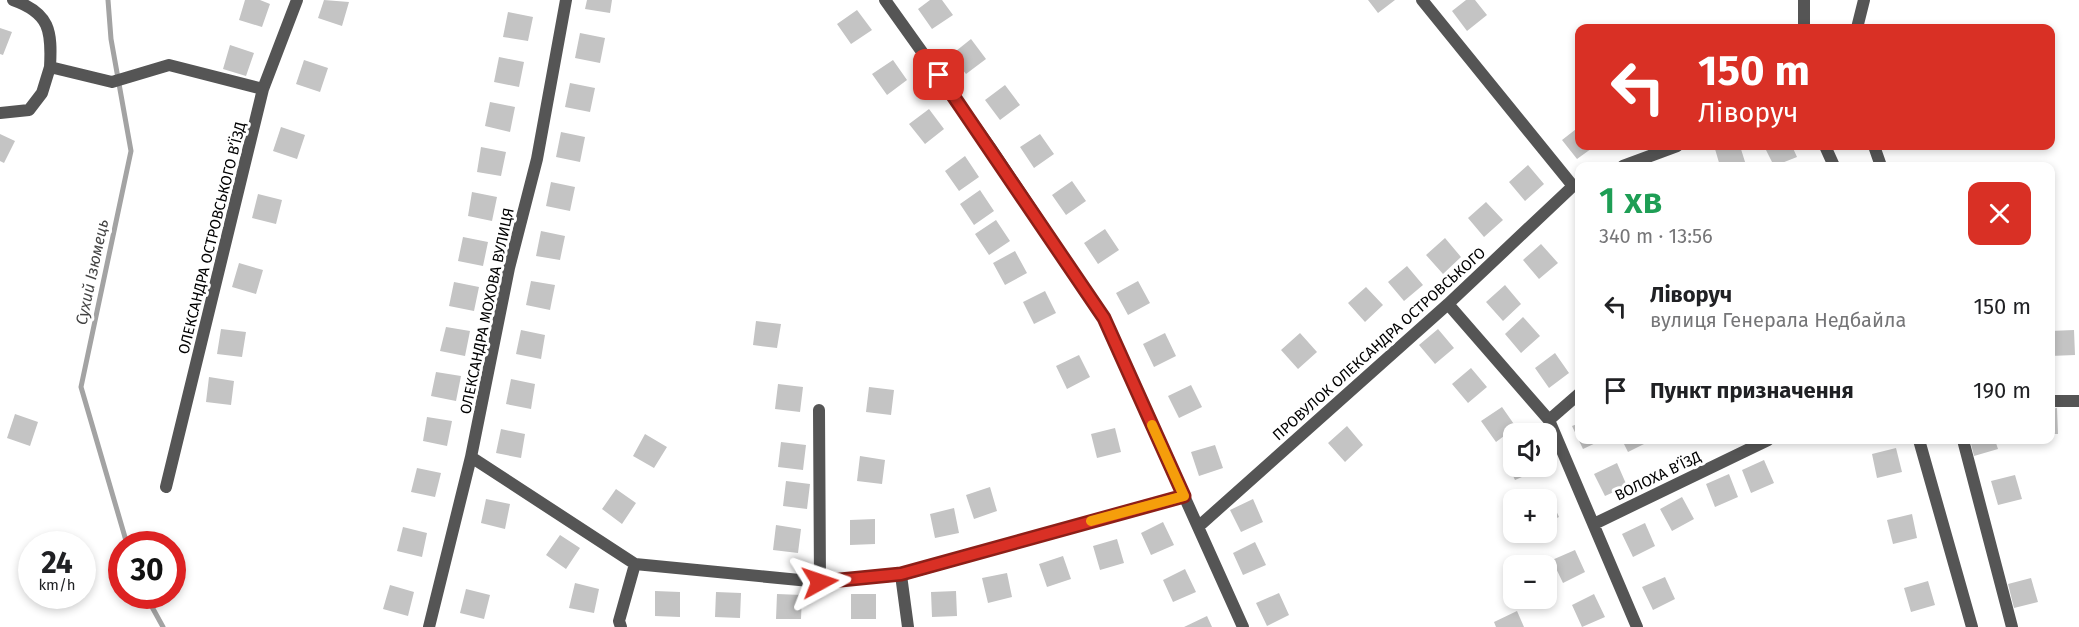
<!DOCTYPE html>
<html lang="uk">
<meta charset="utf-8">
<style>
body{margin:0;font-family:"Fira Sans",sans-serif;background:#f6f6f6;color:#202124;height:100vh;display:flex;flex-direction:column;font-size:22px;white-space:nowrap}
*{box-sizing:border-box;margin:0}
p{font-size:20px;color:#757577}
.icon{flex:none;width:33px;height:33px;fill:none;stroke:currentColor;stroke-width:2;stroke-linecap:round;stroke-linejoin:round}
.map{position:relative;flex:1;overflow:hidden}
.details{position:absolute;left:1575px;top:162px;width:480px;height:282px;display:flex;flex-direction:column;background:#fff;border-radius:12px;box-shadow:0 3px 9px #0003}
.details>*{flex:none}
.hud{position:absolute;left:1575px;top:24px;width:480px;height:126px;border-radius:12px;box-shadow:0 3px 9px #0003;background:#d93025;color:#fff;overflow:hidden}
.buttons{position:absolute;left:1503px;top:423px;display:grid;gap:12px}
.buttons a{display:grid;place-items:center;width:54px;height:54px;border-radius:12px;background:#fff;box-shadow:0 3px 9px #0003;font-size:30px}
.speed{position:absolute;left:18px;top:531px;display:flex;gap:12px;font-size:30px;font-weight:700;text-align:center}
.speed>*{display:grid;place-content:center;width:78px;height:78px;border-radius:50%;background:#fff;box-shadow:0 3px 9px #0003;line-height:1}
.speed small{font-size:15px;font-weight:400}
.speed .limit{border:9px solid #d22;background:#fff;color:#111}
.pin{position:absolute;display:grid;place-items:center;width:51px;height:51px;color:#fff;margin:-26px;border-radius:12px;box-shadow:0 3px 9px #0006}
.me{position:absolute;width:66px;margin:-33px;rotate:85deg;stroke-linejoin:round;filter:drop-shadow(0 0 4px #0008)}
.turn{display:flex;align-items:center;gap:21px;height:126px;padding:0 24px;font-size:27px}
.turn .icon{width:78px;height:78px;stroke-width:2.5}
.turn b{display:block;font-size:42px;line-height:51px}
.round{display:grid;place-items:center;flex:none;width:63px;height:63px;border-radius:12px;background:#f6f6f6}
.overview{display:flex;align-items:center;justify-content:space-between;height:102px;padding:0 24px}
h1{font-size:36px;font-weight:600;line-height:45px;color:#1e9e55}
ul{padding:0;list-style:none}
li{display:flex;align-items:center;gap:18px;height:84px;padding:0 24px}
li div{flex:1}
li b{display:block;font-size:22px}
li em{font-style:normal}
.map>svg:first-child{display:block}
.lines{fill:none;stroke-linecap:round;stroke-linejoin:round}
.stream{stroke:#a3a3a3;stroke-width:5}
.building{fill:#c4c4c4}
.street{stroke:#555;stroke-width:12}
.route-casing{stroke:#8d1f18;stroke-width:15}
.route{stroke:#d93025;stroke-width:10}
.slow{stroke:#f59e0b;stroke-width:10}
.labels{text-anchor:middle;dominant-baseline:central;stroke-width:6;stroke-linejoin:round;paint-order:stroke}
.street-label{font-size:15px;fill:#000;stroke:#fff}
.water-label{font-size:16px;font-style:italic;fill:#444;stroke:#fff}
</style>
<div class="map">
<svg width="2079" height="627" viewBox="0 0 2079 627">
<rect width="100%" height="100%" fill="#fff"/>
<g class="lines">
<path class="stream" d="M108,0L111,39L131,151L81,387L127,544
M146,596L163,627"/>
</g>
<path class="building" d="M245,0H260L270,4L262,27L239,20Z
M324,0L349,2L342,26L318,18Z
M587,0H612L610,13L585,9Z
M930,0H942L953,15L932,29L918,9Z
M1368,0H1395L1378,13Z
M1466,0H1475L1487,15L1467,31L1452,11Z
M857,10L872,30L851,44L837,24Z
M508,12L533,17L528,41L503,37Z
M0,28L12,32L3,55L0,54Z
M580,33L605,38L600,63L575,58Z
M971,39L986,59L966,74L951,55Z
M230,45L254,53L246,76L223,69Z
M499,57L524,62L519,87L494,82Z
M304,60L328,68L320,92L296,84Z
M893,60L907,80L887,95L872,74Z
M570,83L595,88L590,112L565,107Z
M1005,85L1020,105L1000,120L985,100Z
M490,102L515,107L510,132L485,126Z
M929,109L944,129L925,144L909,124Z
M1580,126V146H1595L1577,159L1562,140Z
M281,127L305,135L297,159L273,151Z
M561,132L585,137L580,162L556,157Z
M0,134L15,141L4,163L0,161Z
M1040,134L1054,154L1034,168L1020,147Z
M1725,146H1740L1746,165L1720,166L1715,149Z
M1764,146H1792L1797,157L1774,166Z
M481,147L506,152L501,176L477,172Z
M965,156L979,177L959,191L945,171Z
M1528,165L1544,184L1525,201L1509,182Z
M1072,181L1086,201L1066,215L1052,195Z
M551,182L575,187L570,211L546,206Z
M980,190L994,211L974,225L960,204Z
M472,192L497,197L492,221L468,216Z
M258,194L282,200L276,224L252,218Z
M1486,202L1503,220L1484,237L1468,218Z
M996,220L1010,241L989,255L975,234Z
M1105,229L1119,250L1098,264L1084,243Z
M541,231L565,236L560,260L536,256Z
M463,237L488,242L483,266L458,261Z
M1445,238L1461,257L1443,274L1426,255Z
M1541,244L1558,263L1539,279L1523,260Z
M1015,251L1027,273L1005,285L993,263Z
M239,263L263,270L256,294L232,287Z
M1407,266L1423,285L1404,301L1388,282Z
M531,281L555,285L550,310L526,305Z
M1138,281L1150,303L1128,315L1116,293Z
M454,282L479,287L474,311L449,306Z
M1505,285L1521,304L1503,321L1486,302Z
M1366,287L1383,305L1365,322L1348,303Z
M1045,291L1056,313L1034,324L1023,302Z
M1523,317L1540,336L1521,353L1505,334Z
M756,321L781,324L777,348L753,345Z
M446,327L470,331L465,356L440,351Z
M221,329L246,332L242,357L217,354Z
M1438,329L1454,348L1435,364L1419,345Z
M521,330L545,335L541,359L516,354Z
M2074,330L2075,355L2050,356V331Z
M1165,333L1176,356L1154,367L1143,344Z
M1300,333L1317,352L1298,369L1281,350Z
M1555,353L1569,373L1549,388L1535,368Z
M1079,355L1090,377L1067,389L1056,366Z
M1471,368L1487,387L1468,403L1452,384Z
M436,372L461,376L456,401L431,396Z
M209,377L234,381L231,405L206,402Z
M511,379L535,384L531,409L506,404Z
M778,384L803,387L800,412L775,409Z
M1191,385L1202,407L1179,418L1168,396Z
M869,387L894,390L891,415L866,412Z
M1502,407L1516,427L1496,442L1481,421Z
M2057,408L2058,434H2050V409Z
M15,414L38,422L30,446L7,438Z
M427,417L452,421L447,446L423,441Z
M1580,423V440H1602L1583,449L1572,426Z
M1347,426L1363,445L1345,462L1328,443Z
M1115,428L1121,452L1097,458L1091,434Z
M501,429L525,434L521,458L496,453Z
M645,434L667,447L654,468L633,456Z
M1622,440H1652L1628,452Z
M1970,440H1995L1998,449L1974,456Z
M781,442L806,445L803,470L778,467Z
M1215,445L1223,468L1199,476L1191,452Z
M1896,448L1902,472L1877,478L1872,454Z
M1514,453V466H1536L1538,470L1515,480L1504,457Z
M860,456L885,460L882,484L857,481Z
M1764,460L1774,483L1751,493L1742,470Z
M1617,463L1627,486L1605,496L1594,474Z
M417,468L441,473L435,497L411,492Z
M1729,474L1738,497L1715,507L1706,484Z
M2015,475L2022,499L1998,505L1991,481Z
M786,481L810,484L807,509L783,506Z
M990,487L997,511L974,519L966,495Z
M616,489L636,503L622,524L602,509Z
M1549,495L1559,517L1546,523V500H1539Z
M1682,497L1694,519L1672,531L1660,509Z
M486,499L510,504L505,529L481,523Z
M1253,499L1263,522L1241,532L1230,510Z
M954,508L959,533L935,538L930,514Z
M1912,514L1917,538L1893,544L1887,520Z
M875,519V544L850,545V520Z
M1163,522L1174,545L1151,555L1141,533Z
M1645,523L1655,546L1633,557L1622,534Z
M776,525L801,529L798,553L773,550Z
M403,527L427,533L422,557L397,551Z
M560,535L580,548L566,569L546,555Z
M1117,539L1124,563L1100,570L1093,546Z
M1255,542L1266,565L1243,575L1233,553Z
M1575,550L1585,572L1563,583L1552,560Z
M1063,556L1071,579L1047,587L1039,564Z
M1185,569L1196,592L1173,602L1163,580Z
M1007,573L1012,597L988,603L982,578Z
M1665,577L1675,599L1653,610L1642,587Z
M2031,578L2038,602L2014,608L2008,584Z
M1928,581L1935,605L1911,612L1904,588Z
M575,583L599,589L594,613L569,608Z
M390,585L414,592L408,616L383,609Z
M466,589L490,595L484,619L460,613Z
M655,591L680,592V617L655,616Z
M956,591L957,616L932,617L931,592Z
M716,592L741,593L740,618L715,617Z
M1279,593L1289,615L1267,626L1256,603Z
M777,594L802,595L801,619H776Z
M851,594H876V619H851Z
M1594,594L1605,617L1582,627L1572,605Z
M1517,611L1524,627H1496L1494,622Z
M1207,616L1212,627H1184Z"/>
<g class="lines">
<path class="street" d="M13,0C50,13 52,31 50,67
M885,0L992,150L1104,318L1243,627
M1422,0L1573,186
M1804,28V0
M1857,28L1864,0
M0,113L29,110L42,93L50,67L112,82L169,65L263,89
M1825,146L1834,166
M1874,146L1881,166
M1623,166L1677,146
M1448,304L1549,420L1637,627
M2050,401H2079
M819,410L820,582
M1549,420L1580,393
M1919,440L1972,627
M1963,440L2012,627
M471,457L635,564L820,582L901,575L1184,496
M166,487L263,89L297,0
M1594,524L1768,440
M1198,527L1448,304L1573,186L1580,184
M901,575L908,627
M429,627L471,457L509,268L537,159L566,0
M621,627L619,621L635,564"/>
</g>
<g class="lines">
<defs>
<path id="route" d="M820,582L901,574L1184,496L1104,318L939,75"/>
</defs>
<use href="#route" class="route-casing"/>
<use href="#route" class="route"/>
<path class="slow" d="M1091,521L1184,496L1152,425"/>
</g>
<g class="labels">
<g class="street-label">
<text transform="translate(212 238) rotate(-76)">ОЛЕКСАНДРА ОСТРОВСЬКОГО В’ЇЗД</text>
<text transform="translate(487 311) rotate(-78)">ОЛЕКСАНДРА МОХОВА ВУЛИЦЯ</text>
<text transform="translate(1379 344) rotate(-42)">ПРОВУЛОК ОЛЕКСАНДРА ОСТРОВСЬКОГО</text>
<text transform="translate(1658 476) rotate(-26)">ВОЛОХА В’ЇЗД</text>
</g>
<g class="water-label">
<text transform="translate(92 272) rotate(-78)">Сухий Ізюмець</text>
</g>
</g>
</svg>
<div class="buttons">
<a><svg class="icon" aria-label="sound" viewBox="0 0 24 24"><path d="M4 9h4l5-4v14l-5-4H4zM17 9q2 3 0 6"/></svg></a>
<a>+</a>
<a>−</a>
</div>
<div class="speed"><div>24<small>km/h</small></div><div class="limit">30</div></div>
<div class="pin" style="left:939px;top:75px;background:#d93025"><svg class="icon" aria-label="arrive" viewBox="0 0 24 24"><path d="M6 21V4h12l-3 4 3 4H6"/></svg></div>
<svg class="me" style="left:820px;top:582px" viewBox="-20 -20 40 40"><path d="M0-17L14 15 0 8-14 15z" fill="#d93025" stroke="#fff" stroke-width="4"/></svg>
<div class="hud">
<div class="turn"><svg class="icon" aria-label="left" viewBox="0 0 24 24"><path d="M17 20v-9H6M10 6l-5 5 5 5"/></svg><div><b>150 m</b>Ліворуч</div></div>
</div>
<section class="details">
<div class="overview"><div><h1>1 хв</h1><p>340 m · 13:56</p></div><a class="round" style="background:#d93025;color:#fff"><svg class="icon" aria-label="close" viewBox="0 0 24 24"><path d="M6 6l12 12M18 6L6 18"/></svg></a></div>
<ul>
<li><svg class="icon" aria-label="left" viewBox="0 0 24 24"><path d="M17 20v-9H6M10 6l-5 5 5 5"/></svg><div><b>Ліворуч</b><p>вулиця Генерала Недбайла</p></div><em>150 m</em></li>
<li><svg class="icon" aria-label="arrive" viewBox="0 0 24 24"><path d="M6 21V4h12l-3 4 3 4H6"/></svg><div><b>Пункт призначення</b></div><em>190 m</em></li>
</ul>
</section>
</div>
